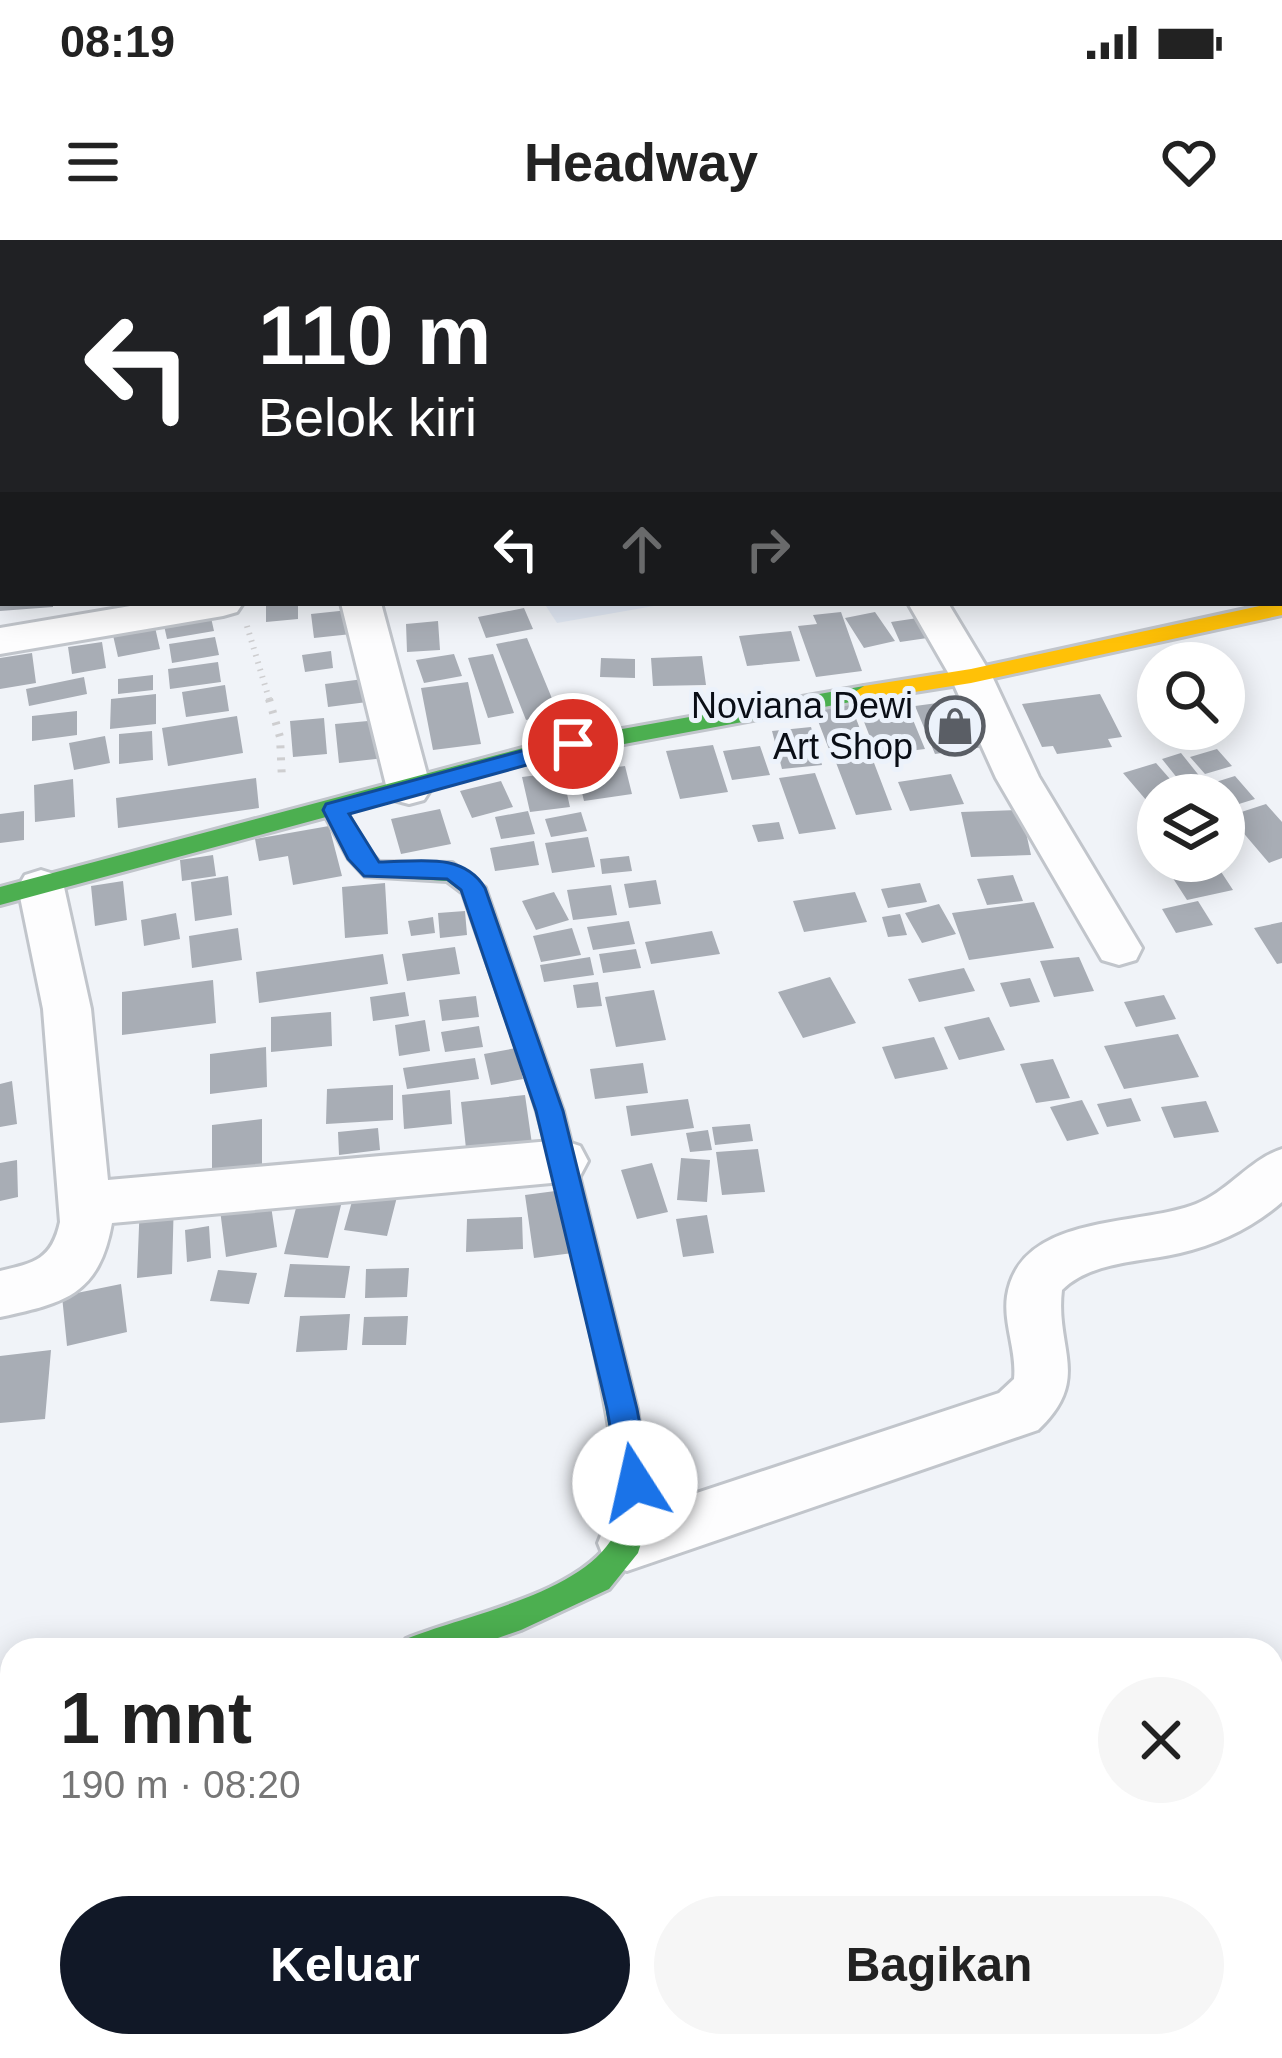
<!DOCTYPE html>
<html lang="id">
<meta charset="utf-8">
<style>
body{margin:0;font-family:Arial,sans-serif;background:#f6f6f6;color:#222;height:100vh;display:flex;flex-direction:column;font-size:45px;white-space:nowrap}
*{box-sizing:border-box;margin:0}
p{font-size:39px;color:#767676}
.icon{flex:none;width:66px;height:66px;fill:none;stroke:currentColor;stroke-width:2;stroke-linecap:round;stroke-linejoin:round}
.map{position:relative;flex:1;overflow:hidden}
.drawer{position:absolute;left:0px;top:1398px;width:1284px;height:420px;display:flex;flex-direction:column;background:#fff;border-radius:36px 36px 0 0;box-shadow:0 6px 30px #0003}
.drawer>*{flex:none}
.hud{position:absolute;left:0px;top:0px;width:1284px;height:366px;box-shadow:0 6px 30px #0003;background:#202124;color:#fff;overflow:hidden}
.fabs{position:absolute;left:1137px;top:402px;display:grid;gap:24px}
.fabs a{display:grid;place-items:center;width:108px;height:108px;border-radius:50%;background:#fff;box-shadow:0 6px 30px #0003;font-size:60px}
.pin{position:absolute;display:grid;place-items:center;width:102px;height:102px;color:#fff;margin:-51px;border:6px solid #fff;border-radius:50%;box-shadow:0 3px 12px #0007}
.me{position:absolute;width:132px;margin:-66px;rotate:350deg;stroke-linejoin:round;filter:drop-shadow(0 0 9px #0008)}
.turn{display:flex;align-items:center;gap:42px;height:252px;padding:0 60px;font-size:54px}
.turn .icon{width:156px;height:156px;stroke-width:2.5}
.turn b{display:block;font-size:84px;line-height:102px}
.lanes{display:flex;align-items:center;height:114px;padding:0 60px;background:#0003;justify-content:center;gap:60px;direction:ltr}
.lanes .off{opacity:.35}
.round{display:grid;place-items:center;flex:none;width:126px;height:126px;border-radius:63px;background:#f6f6f6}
.headline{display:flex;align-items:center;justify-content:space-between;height:204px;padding:0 60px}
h1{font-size:72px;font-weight:600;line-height:90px}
.button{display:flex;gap:24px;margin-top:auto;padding:24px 60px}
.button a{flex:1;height:138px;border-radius:72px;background:#111827;color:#fff;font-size:48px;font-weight:600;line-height:138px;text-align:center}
.button a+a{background:#f6f6f6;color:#222}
.status{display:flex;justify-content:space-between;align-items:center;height:84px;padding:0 60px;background:#fff;direction:ltr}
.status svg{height:33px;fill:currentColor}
header{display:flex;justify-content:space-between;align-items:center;height:156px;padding:0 60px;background:#fff;font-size:54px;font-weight:600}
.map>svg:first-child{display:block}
.built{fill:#e2e9f5}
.building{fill:#a8adb5}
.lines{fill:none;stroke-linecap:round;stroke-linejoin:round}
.lane-casing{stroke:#c1c5cb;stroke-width:6}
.street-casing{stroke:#c1c5cb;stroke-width:6}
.fast-casing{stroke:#c1c5cb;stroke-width:6}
.slow-casing{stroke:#c1c5cb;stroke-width:6}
.path-far1{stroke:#ceced0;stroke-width:6;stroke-dasharray:1.5 6;stroke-linecap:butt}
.path{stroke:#ceced0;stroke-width:8;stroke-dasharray:3 9;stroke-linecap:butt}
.lane{fill:#fdfdfe;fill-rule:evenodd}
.street{fill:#fdfdfe;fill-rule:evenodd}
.fast{fill:#4caf50;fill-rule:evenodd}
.slow{fill:#ffc107;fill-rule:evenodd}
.route{fill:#1a73e8;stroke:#114b97;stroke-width:3}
.labels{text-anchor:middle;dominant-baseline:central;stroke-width:10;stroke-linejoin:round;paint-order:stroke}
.poi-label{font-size:36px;fill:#0a0e16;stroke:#ecf2fb;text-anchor:end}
</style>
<div class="status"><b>08:19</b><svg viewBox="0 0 49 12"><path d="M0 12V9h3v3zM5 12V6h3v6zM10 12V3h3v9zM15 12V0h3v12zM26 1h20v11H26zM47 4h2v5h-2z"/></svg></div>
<header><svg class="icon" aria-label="menu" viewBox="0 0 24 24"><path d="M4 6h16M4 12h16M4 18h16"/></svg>Headway<svg class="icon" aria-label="heart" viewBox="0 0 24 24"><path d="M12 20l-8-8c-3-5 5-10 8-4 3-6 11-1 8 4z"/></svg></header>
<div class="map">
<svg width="1282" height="1818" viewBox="0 0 1282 1818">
<rect width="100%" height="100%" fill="#f0f3f8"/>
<path class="built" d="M544,363H671L557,383Z"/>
<path class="building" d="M0,363H53V367L0,371Z
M266,363H298V379L266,382Z
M524,368L533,389L486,398L478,377Z
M358,369L361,393L314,398L311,374Z
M841,372L862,431L816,437L798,386L817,384L813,375Z
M875,372L895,401L864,408L845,378Z
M210,373L214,391L167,399L163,381Z
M931,376L941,396L900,402L891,382Z
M438,381L440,410L407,412L406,384Z
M154,383L160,409L118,417L112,391Z
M791,391L800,421L747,426L739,396Z
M215,397L219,415L172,423L169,404Z
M527,398L558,473L526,480L496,404Z
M102,402L106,428L72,434L68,407Z
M331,411L333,428L305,432L302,415Z
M32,413L36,443L0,449V418Z
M454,414L462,436L424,443L416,420Z
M493,414L514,473L488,478L468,418Z
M702,416L706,445L653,446L651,418Z
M601,418L635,419V438L600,437Z
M218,422L221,442L170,449L168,429Z
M153,435V450L118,454V439Z
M84,437L87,454L29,466L26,449Z
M371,438L375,461L328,467L325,444Z
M468,442L481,504L433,510L421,448Z
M225,445L229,471L186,477L182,452Z
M156,454V484L110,489L111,459Z
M1100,454L1122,497L1108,499L1112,507L1057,514L1053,506L1042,507L1022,464Z
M975,458L997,505L935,514L915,466Z
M850,463L867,507L830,512L813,468Z
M906,463L925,509L877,515L859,469Z
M77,471V495L32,501V476Z
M237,476L243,513L168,526L162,488Z
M324,478L327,514L293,517L290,481Z
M390,479L394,517L339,523L335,484Z
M811,487L822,525L782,529L772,491Z
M152,491L153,520L119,524V494Z
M105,496L110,523L74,530L69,503Z
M713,505L728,552L680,559L666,511Z
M760,506L770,535L732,540L723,511Z
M1217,509L1232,526L1205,534L1190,517Z
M1181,513L1201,538L1182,544L1162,519Z
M871,515L892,570L856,575L835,520Z
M1156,523L1184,555H1158V574L1123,533Z
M625,526L632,554L584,561L577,532Z
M562,532L570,567L530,572L522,537Z
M815,533L836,589L799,594L779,538Z
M951,534L964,564L910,571L898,542Z
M1235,536L1255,559L1226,568L1224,555H1215L1206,545Z
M256,538L259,568L118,588L116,558Z
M73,539L75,577L35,582L34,545Z
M501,541L513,567L472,578L460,551Z
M1266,564L1282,582V618L1269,623L1229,576Z
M440,569L451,604L401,614L391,579Z
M1021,570L1031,615L971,617L961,572Z
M24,571V600L0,603V574Z
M528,571L535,594L501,599L495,577Z
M581,572L587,591L551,597L545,579Z
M779,582L784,599L758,602L752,585Z
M329,586L342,636L293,645L288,616L259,621L255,599Z
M588,597L595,627L552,633L545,603Z
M534,601L539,625L495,631L490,608Z
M213,615L216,636L182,641L180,620Z
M629,616L632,631L602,634L600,619Z
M1202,621H1214L1233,650L1187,660L1167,629Z
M1013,635L1023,661L987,665L977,639Z
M228,636L232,675L195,681L191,642Z
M656,640L661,664L629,668L624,644Z
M123,641L127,680L95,686L91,646Z
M385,643L388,694L345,698L342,647Z
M920,643L927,662L888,668L881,649Z
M611,645L617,675L573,680L567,650Z
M554,652L569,680L536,690L522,661Z
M855,652L867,682L804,692L793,661Z
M1198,661L1213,685L1176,693L1162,669Z
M1034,662L1054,708L969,720L952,673Z
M939,664L956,694L922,703L905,673Z
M465,671L467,695L440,698L438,673Z
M176,673L180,699L144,706L141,680Z
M900,674L907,695L888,697L882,677Z
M433,677L435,693L411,696L408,681Z
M629,681L635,704L593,710L587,687Z
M1282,682V723L1277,724L1254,688Z
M238,688L242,720L192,728L189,696Z
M572,688L581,715L541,722L533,696Z
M712,691L720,714L651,724L645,702Z
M455,707L460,734L407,741L402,714Z
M636,709L641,728L603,733L599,714Z
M383,714L388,744L259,763L256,732Z
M590,717L594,735L544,742L540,725Z
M1079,717L1094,751L1054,757L1040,721Z
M964,728L975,751L919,762L908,739Z
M830,737L856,783L803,798L778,752Z
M1030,738L1040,762L1010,767L1000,743Z
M213,740L216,783L122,795V752Z
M598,742L602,766L577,768L573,745Z
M654,750L666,800L616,807L605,757Z
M405,752L409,776L373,781L370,757Z
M1164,755L1176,779L1136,787L1124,762Z
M476,756L479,777L442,781L439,760Z
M331,772L332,806L271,812V777Z
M989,777L1005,810L959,820L944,787Z
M425,780L430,811L399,816L395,785Z
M479,786L483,807L445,812L441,792Z
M1178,794L1199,837L1124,849L1104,806Z
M934,797L948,829L895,839L882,807Z
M266,807L267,847L210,854V814Z
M516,808L523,839L491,845L484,814Z
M475,818L479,839L407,849L403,828Z
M1053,819L1070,858L1036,863L1020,824Z
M643,823L648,853L595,859L590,829Z
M12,841L17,884L0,887V844Z
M393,845V880L326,884L327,849Z
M450,850L452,884L404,889L402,855Z
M525,855L533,911L467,918L461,862Z
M1131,858L1141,881L1107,887L1097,864Z
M688,859L694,888L631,896L626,866Z
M1082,860L1099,894L1067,901L1050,867Z
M1206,861L1219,892L1174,898L1161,867Z
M262,879V927L212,932V885Z
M750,884L753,901L715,905L712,887Z
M378,888L380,910L339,915L338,892Z
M708,890L712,910L690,912L686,893Z
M758,909L765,952L722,955L716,912Z
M681,918L710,920L707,962L677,960Z
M17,920L18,957L0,961V923Z
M652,923L668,972L637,979L621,930Z
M302,945L345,949L328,1018L284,1014Z
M356,947L398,953L387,996L344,990Z
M563,950L573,1013L534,1018L525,955Z
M269,952L277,1007L226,1017L219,962Z
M174,957L172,1034L137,1038L140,961Z
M707,975L714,1013L683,1017L676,979Z
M522,977L523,1009L466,1012L467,979Z
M209,986L211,1018L187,1022L185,990Z
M290,1024L350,1026L345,1058L284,1057Z
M409,1028L407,1057L365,1058L366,1029Z
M218,1030L257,1033L249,1064L210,1061Z
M121,1044L127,1092L67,1106L62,1056Z
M350,1074L347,1110L296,1112L300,1076Z
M408,1076L406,1105H362L364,1077Z
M51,1110L45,1179L0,1183V1116Z"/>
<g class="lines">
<defs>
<path id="lane" d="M185,0H201L203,3H187Z
M312,0H330L310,3Z
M921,0H938L940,3H923Z
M1217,0H1236L1238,3H1219Z
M1281,33L1282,34V44L1281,43Z
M1281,310L1282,311V323L1281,322Z"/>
<path id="street" d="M148,363H243L237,372L223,376L0,414V388Z
M341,363H381L431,549L424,560L409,564L394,560L387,549Z
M908,363H948L992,436L1039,537L1142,708L1136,720L1119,725L1102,720L996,538L950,436Z
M41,630L57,635L64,647L91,769L108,940L562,900L580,906L588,921L580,936L562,942L112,983C99,1055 65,1063 0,1077V1031C35,1023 52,1019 60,982L43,769L18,647L25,635Z
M1282,909V962C1252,988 1218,1004 1180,1013C1142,1022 1091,1021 1062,1050C1055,1109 1092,1139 1038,1190L627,1331L606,1323L598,1303L606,1283L999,1153L1014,1139C1017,1111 1003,1084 1007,1056C1020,973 1138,987 1196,964C1229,951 1249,920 1282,909Z
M12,1514V1578L0,1582V1518Z"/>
<path id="fast" d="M864,446L872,448V458L538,520L346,571L366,608L379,622L452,623L485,648L563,871L637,1169L651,1271L638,1313L609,1349L521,1390L464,1410H401L406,1399C464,1375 583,1354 614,1295C636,1253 554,930 536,868C514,796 487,724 463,653L447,641L365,636L349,619L326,577L0,665V647L538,504Z"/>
<path id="slow" d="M1282,361V375L971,443L864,460L853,453L864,446L971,429Z"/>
</defs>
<use href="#lane" class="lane-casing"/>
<use href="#street" class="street-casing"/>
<use href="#fast" class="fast-casing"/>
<use href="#slow" class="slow-casing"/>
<path class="path-far1" d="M247,386L270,462"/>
<path class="path" d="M269,459L280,497L282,540"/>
<use href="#lane" class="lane"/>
<use href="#street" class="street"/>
<use href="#fast" class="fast"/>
<use href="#slow" class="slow"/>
</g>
<path class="route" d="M573,497L581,499V510L349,574L379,622C417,622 463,611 485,648L563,871L637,1169L651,1243L646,1253L635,1257L624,1253L620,1243L607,1169L536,871L461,650L447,639L364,636L348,619L323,570L326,564Z"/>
<defs>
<symbol id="shop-ring" viewBox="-11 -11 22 22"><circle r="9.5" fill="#ecf2fb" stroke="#5a5e65" stroke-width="1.5"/><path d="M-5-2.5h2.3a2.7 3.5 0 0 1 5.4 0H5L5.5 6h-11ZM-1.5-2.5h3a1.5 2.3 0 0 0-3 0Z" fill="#5a5e65"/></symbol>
</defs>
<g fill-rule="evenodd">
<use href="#shop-ring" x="922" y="453" width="66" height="66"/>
</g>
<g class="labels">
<g class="poi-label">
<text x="913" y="465">Noviana Dewi<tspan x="913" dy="41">Art Shop</tspan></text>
</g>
</g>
</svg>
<div class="fabs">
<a><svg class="icon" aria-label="search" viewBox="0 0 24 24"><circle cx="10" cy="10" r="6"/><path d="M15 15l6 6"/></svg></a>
<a><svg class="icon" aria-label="layers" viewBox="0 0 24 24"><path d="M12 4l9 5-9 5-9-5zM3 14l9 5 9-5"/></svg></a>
</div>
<div class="pin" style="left:573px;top:504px;background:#d93025"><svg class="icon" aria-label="arrive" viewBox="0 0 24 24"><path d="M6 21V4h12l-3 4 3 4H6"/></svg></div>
<svg class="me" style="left:635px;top:1243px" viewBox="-20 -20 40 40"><circle r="19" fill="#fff"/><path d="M0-13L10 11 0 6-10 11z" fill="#1a73e8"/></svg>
<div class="hud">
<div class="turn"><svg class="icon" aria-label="left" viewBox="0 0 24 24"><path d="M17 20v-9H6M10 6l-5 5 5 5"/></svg><div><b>110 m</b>Belok kiri</div></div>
<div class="lanes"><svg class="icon" aria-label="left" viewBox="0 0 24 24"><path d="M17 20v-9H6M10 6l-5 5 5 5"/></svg><svg class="icon off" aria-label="ahead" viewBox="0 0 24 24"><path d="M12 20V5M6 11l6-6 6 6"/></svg><svg class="icon off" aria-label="right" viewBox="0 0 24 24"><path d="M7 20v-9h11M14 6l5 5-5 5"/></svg></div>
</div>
<section class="drawer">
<div class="headline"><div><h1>1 mnt</h1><p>190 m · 08:20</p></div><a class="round"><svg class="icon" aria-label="close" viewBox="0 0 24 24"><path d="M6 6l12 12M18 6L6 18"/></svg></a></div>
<div class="button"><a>Keluar</a><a>Bagikan</a></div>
</section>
</div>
